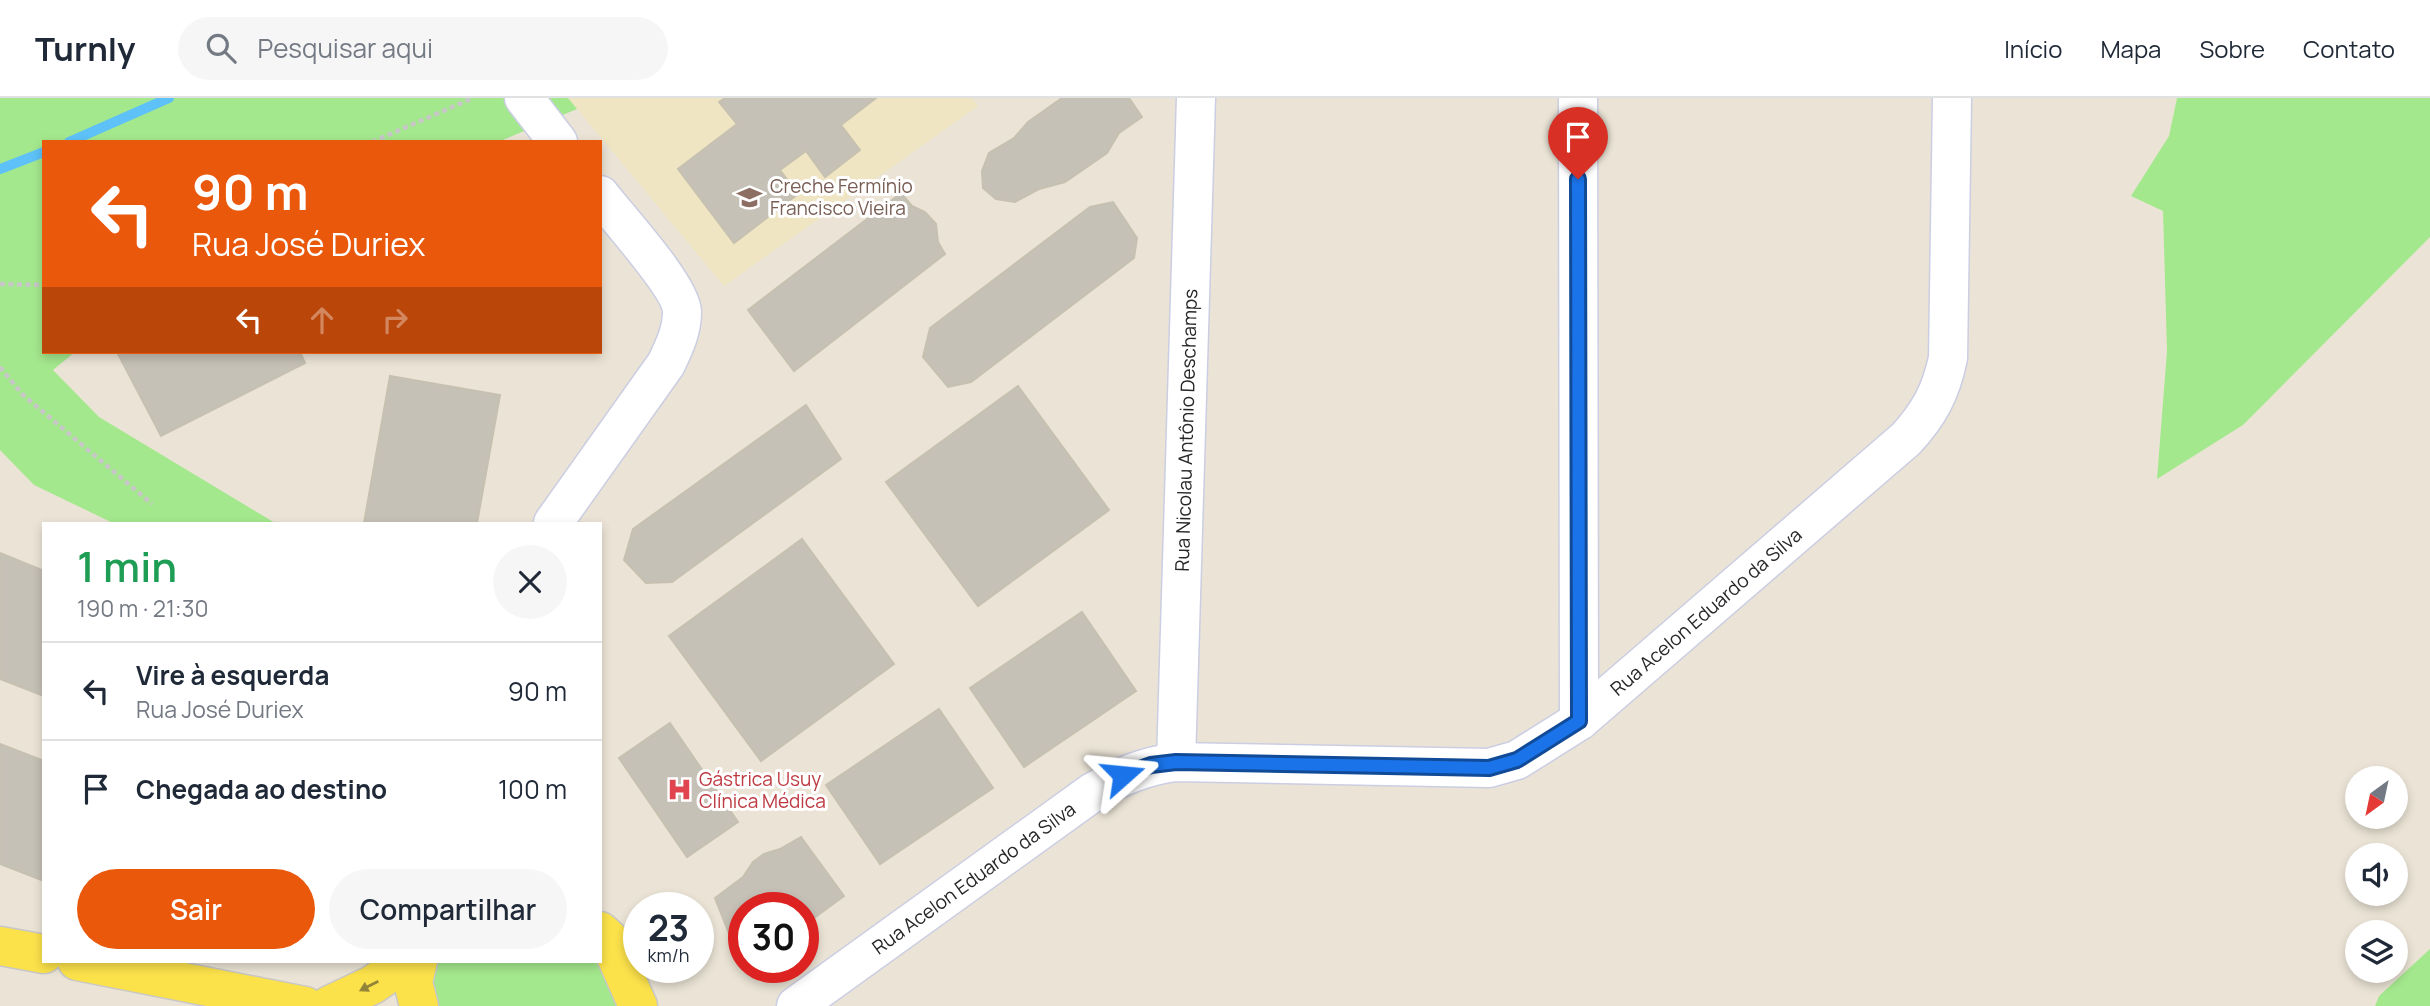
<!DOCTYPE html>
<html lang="pt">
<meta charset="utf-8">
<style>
body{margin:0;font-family:Manrope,sans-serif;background:#f6f6f7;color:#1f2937;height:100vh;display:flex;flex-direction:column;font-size:26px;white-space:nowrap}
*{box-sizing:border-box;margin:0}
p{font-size:23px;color:#747a83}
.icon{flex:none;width:38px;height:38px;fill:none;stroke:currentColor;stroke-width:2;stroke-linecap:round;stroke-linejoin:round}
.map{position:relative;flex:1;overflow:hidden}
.panel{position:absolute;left:42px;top:424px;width:560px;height:441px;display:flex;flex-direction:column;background:#fff;border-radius:0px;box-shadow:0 4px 10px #0003}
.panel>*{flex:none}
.banner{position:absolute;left:42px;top:42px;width:560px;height:214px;border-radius:0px;box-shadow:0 4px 10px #0003;background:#ea580c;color:#fff;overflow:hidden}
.needle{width:46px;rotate:213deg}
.fabs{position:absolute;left:2345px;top:668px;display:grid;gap:14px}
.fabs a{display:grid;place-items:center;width:63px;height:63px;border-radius:50%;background:#fff;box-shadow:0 4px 10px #0003;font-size:35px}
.speed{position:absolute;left:623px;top:794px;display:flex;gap:14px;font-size:35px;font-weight:700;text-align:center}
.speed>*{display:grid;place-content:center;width:91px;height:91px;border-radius:50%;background:#fff;box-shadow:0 4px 10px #0003;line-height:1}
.speed small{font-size:18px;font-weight:400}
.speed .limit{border:10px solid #d22;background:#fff;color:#111}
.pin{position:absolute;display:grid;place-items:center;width:60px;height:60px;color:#fff;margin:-72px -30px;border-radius:50% 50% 50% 0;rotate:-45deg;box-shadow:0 0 7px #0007}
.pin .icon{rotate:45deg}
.me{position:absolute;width:77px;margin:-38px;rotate:72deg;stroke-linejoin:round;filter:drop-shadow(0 0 5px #0008)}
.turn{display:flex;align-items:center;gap:24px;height:147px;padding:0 35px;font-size:32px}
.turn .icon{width:91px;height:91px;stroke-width:2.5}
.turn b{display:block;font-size:49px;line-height:60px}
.lanes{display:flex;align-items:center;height:66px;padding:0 35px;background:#0003;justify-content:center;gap:35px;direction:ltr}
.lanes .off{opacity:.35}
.round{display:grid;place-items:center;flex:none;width:74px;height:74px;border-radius:37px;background:#f6f6f7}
.overview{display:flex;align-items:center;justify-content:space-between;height:119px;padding:0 35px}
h1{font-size:42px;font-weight:600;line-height:52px;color:#1e9e55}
.cta{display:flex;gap:14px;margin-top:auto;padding:14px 35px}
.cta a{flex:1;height:80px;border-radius:42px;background:#ea580c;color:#fff;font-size:28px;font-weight:600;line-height:80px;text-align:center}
.cta a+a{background:#f6f6f7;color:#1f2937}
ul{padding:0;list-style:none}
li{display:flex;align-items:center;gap:21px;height:98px;padding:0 35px;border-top:2px solid #e0e1e3}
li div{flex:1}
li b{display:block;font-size:26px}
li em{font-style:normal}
header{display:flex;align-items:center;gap:42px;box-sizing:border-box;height:98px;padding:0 35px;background:#fff;border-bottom:2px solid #e0e1e3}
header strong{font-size:33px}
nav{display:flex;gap:38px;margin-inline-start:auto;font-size:24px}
.search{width:490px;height:63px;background:#f6f6f7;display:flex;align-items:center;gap:18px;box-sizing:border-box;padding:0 24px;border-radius:38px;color:#747a83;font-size:26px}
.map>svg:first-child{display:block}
.education{fill:#efe5c3}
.green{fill:#a4e88d}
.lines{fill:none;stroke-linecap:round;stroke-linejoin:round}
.stream{stroke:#5ec2f8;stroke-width:10}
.building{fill:#c6c1b6;stroke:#c6c0b0;stroke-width:2}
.minor-casing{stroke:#cbcee2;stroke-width:41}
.major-casing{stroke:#c7c7c7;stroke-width:41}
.path{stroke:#c7c7c7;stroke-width:4.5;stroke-dasharray:5 3.5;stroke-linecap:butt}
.minor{stroke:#fff;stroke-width:38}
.major{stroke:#fce24a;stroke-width:38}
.oneway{fill:#928438}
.route-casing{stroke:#114b97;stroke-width:18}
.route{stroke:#1a73e8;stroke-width:12}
.labels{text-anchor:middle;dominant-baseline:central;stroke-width:6;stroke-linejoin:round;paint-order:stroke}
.education-label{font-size:19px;fill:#785e54;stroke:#fff;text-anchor:start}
.street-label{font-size:19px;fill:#272727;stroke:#fff}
.health-label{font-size:19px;fill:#be3a42;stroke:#fff;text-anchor:start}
</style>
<header>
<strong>Turnly</strong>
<div class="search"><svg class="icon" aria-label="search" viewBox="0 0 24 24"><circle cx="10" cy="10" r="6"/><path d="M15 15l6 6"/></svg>Pesquisar aqui</div>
<nav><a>Início</a><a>Mapa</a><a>Sobre</a><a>Contato</a></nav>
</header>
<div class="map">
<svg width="2430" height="908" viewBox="0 0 2430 908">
<rect width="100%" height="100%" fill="#ebe4d6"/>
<path class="education" d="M568,0H972L978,8L724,188Z"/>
<path class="green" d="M0,0H568L577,11L498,44H44V254H75L53,272L99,319L275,425H113L34,387L0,352Z
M2177,0H2430V139L2243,327L2157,381L2167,253L2163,113L2131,98L2169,38Z
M2430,851V908H2375L2379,898Z
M429,863H600L626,908H434Z"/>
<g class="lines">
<path class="stream" d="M69,44L169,0
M0,71L44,54"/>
</g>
<path class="building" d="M725,0H876L841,27L860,52L825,79L806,53L780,72L798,96L734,145L678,71L737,26L719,4Z
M1062,0H1129L1142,19L1119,35L1107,55L1065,84L1039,91L1015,104L996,101L983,90L982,73L989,55L1014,40L1028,24Z
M901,95L912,108L925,114L936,126L938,144L945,156L794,273L748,212Z
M1113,104L1137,140L1134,160L971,284L948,289L923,259L930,230L1090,109Z
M117,254H300L305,265L161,338Z
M390,278L500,297L477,425H364Z
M1018,288L1109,412L978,508L886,384Z
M806,307L841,361L672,484L646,485L624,462L633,431Z
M802,441L894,566L761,663L669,538Z
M0,455L44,473V598L0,581Z
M1082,514L1136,593L1024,669L970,590Z
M939,611L993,690L880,766L826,687Z
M670,625L738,724L687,759L619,660Z
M0,646L44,663V783L0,766Z
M801,739L844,798L803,828V810H744V854L730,838L715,800L743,779L753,764L764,756L780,751Z"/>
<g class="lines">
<defs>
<g id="minor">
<path d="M524,0L558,44"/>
<path d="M1578,0L1579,623"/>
<path d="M553,425L666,266C674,249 682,233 682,214C682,190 617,119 600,97"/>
<path id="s1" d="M1176,664L1196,0"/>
<path id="s2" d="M796,908L1093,694C1121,678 1145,668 1176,664L1489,670L1517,662L1579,623L1906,341C1929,316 1941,294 1948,260L1952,0"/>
</g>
<path id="major" d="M600,833L608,840L638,908
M0,848L44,856
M77,863L305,908
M418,863L413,884L419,908
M328,908L372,887L407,863"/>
</defs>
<use href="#minor" class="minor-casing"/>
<use href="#major" class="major-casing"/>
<path class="path" d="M372,44L473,0
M0,186L44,187
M0,269L22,296L152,406"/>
<use href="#minor" class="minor"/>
<use href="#major" class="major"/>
</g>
<defs><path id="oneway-solid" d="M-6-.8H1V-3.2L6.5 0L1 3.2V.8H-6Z" transform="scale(1.75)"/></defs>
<use class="oneway" href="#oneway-solid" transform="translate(369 888) rotate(153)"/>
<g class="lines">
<defs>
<path id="route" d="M1123,677L1151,667L1176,664L1489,670L1517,662L1579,623L1578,81"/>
</defs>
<use href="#route" class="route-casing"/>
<use href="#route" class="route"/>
</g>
<defs>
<symbol id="school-bare" viewBox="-9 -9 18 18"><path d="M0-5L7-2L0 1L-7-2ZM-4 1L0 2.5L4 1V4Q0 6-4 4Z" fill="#8d6e63" stroke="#fff" stroke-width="2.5" paint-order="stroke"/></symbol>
<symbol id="hospital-bare" viewBox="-9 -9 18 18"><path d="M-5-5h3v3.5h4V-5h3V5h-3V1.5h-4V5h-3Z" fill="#e0444e" stroke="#fff" stroke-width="2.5" paint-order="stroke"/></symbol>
</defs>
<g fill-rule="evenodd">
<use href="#school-bare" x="732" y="82" width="35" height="35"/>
<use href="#hospital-bare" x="662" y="674" width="35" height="35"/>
</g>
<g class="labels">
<g class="education-label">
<text x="770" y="88">Creche Fermínio<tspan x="770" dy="22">Francisco Vieira</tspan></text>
</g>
<g class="street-label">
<text stroke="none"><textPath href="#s1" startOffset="332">Rua Nicolau Antônio Deschamps</textPath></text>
<text stroke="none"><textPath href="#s2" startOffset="1038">Rua Acelon Eduardo da Silva</textPath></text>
<text stroke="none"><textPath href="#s2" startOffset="219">Rua Acelon Eduardo da Silva</textPath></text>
</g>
<g class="health-label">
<text x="699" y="681">Gástrica Usuy<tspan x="699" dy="22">Clínica Médica</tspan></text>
</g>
</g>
</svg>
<div class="fabs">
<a><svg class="needle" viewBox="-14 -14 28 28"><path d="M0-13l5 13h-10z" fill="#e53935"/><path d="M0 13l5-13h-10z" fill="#747a83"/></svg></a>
<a><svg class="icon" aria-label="sound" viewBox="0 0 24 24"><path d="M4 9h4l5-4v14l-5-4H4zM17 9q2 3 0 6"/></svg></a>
<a><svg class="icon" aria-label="layers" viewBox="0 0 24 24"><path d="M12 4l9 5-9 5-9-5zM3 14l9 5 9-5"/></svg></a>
</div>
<div class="speed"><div>23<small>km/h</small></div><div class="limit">30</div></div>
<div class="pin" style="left:1578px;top:81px;background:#d93025"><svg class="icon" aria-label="arrive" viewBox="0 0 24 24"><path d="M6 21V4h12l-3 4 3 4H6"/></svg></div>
<svg class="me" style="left:1123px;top:677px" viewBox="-20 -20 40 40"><path d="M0-17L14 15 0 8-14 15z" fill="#1a73e8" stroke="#fff" stroke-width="4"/></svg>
<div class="banner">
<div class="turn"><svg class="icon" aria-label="left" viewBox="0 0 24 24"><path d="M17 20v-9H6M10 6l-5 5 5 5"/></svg><div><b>90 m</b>Rua José Duriex</div></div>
<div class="lanes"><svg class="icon" aria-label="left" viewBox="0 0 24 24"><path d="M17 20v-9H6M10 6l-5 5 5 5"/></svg><svg class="icon off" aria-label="ahead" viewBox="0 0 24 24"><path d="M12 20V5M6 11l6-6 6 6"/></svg><svg class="icon off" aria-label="right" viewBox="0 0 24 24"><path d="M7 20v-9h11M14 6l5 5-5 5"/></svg></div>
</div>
<section class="panel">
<div class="overview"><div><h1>1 min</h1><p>190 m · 21:30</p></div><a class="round"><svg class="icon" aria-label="close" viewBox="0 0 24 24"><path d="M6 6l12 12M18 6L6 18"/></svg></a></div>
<ul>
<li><svg class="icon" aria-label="left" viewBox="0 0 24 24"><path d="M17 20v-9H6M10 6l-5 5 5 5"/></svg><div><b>Vire à esquerda</b><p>Rua José Duriex</p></div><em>90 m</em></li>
<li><svg class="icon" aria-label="arrive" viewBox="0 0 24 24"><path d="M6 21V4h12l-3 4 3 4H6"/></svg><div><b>Chegada ao destino</b></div><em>100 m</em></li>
</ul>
<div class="cta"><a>Sair</a><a>Compartilhar</a></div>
</section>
</div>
